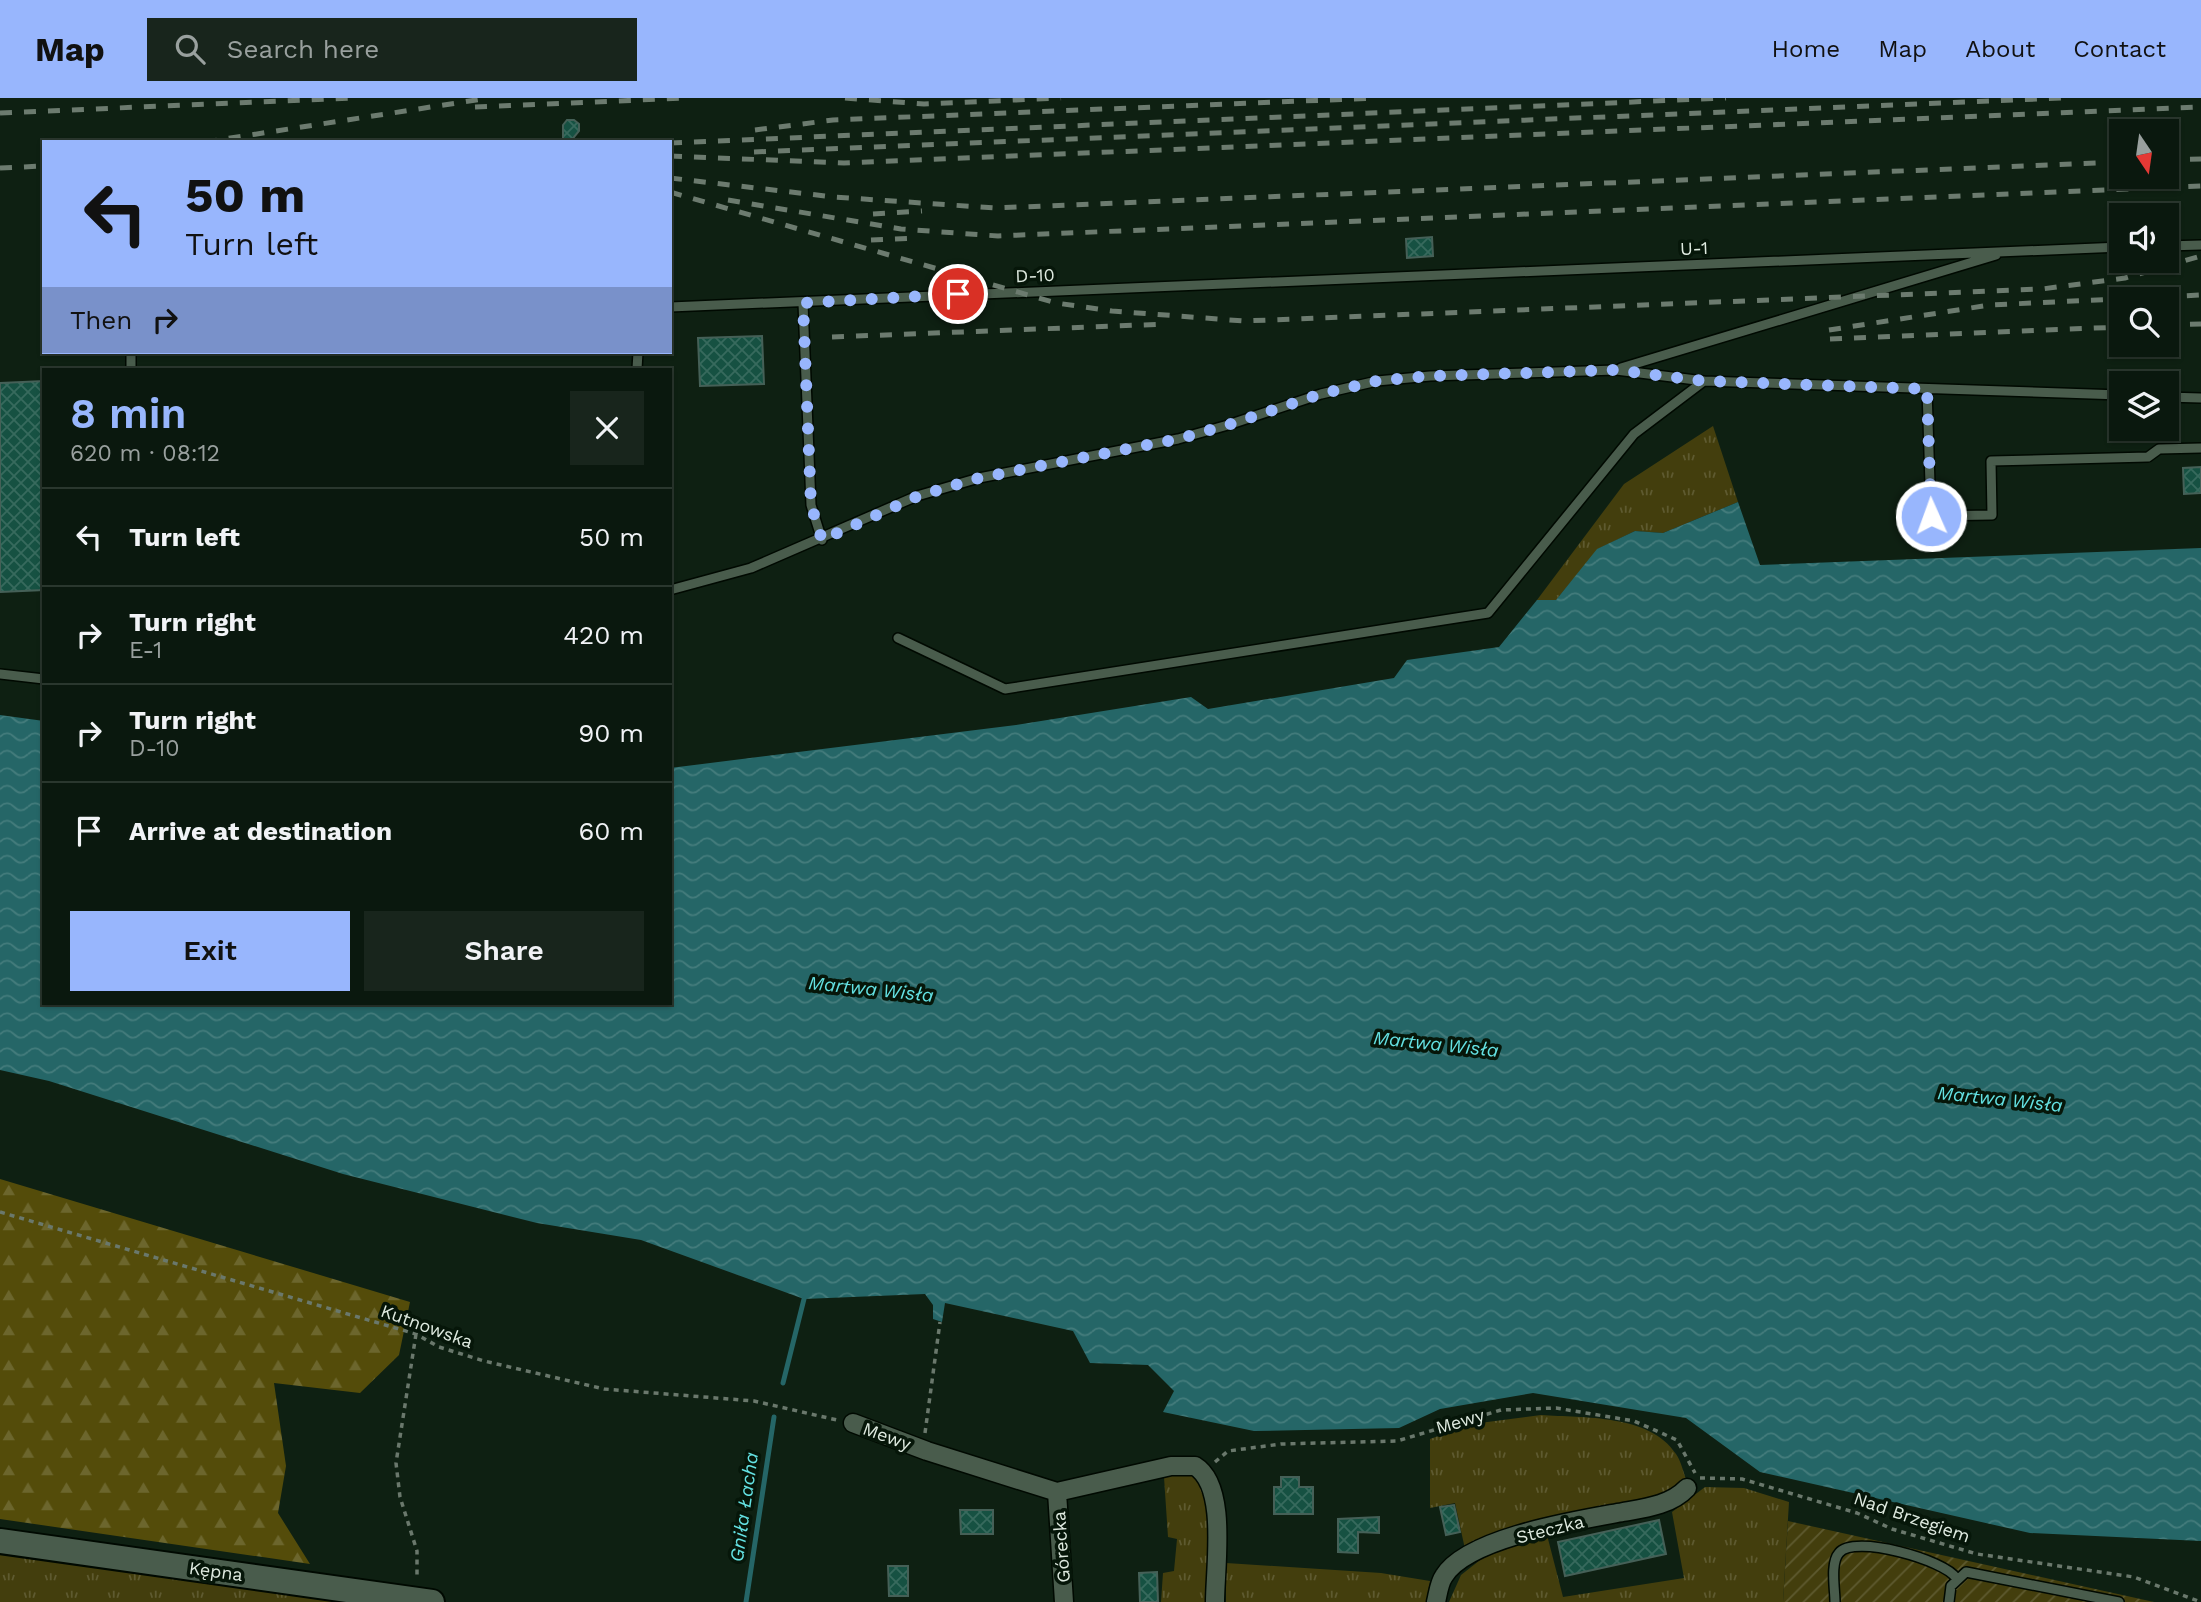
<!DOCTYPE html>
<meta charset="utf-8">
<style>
body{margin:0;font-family:"Work Sans",sans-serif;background:#18251c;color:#f1f3f6;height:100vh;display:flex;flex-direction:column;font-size:26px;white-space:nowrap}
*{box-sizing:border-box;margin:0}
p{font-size:23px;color:#99a09e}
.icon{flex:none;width:38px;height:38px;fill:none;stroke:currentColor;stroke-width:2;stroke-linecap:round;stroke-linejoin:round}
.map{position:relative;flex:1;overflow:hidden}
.drawer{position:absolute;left:42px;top:270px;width:630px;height:637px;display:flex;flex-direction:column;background:#0a180e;border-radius:0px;box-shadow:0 2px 5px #0004,0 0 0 2px #2a372e}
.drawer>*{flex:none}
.guide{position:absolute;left:42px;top:42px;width:630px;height:214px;border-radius:0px;box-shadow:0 2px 5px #0004,0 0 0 2px #2a372e;background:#98b6fd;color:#111;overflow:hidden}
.needle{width:46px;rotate:167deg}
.controls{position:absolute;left:2109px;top:21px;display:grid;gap:14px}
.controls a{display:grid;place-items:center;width:70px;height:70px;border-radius:0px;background:#0a180e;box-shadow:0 2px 5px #0004,0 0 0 2px #2a372e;font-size:35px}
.pin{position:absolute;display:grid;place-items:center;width:60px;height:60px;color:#fff;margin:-30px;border:4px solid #fff;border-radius:50%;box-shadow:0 2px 7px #0007}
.me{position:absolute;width:77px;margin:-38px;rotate:358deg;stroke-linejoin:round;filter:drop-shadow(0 0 5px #0008)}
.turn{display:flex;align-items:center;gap:24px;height:147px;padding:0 28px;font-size:32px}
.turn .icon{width:91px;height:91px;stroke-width:2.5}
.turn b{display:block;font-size:49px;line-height:60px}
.then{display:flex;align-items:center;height:66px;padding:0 28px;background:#0003;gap:14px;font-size:26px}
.round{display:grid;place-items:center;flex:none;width:74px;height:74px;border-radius:0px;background:#18251c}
.headline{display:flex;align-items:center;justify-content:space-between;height:119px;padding:0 28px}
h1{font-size:42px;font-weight:600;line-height:52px;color:#98b6fd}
.button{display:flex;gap:14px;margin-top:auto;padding:14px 28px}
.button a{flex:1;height:80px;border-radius:0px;background:#98b6fd;color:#111;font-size:28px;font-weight:600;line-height:80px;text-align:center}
.button a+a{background:#18251c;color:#f1f3f6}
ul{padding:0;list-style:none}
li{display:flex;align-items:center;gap:21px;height:98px;padding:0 28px;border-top:2px solid #2a372e}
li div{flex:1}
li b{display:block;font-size:26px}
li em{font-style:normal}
header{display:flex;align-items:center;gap:42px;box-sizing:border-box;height:98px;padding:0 35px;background:#98b6fd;color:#111}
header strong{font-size:33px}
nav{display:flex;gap:38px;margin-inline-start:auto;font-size:24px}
.search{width:490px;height:63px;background:#18251c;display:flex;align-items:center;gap:18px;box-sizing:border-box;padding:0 24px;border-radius:0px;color:#99a09e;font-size:26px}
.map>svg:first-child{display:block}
.grass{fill:url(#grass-tufts)}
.forest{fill:url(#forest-firs)}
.garden{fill:url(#garden-furrows)}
.water{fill:url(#water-waves)}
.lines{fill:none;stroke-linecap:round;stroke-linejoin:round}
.stream{stroke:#256667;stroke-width:5}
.building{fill:url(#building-cross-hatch);stroke:#456057;stroke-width:2}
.lane-casing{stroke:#000901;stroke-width:12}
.street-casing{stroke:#000901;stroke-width:21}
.secondary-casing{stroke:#000901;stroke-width:28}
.path{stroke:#6a786c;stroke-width:3.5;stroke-dasharray:5 5;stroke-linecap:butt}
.lane{stroke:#495c4c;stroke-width:9}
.street{stroke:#495c4c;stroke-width:18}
.secondary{stroke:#495c4c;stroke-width:24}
.rail{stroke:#6c7b6f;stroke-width:5;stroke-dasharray:12 12;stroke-linecap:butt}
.route{stroke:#98b6fd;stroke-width:12;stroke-dasharray:0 21.6}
.labels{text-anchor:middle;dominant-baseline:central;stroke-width:7;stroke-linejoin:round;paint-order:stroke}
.street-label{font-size:18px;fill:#dfeae0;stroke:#061609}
.water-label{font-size:19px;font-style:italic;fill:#64e2e3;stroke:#061609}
</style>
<header>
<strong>Map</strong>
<div class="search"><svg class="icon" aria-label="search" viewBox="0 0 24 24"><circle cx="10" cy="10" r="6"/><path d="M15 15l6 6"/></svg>Search here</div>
<nav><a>Home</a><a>Map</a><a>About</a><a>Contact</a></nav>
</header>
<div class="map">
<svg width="2201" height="1504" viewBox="0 0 2201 1504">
<defs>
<pattern id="grass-tufts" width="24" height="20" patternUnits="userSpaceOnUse" patternTransform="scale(1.75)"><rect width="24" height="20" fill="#433e0d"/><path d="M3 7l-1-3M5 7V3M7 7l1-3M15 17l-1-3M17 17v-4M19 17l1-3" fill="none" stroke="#5e5a30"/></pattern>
<pattern id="forest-firs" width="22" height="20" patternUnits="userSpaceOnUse" patternTransform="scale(1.75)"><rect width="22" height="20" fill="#544c0a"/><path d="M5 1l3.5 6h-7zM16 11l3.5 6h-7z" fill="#6c662d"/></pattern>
<pattern id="garden-furrows" width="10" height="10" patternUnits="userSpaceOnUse" patternTransform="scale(1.75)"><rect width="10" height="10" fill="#433e0d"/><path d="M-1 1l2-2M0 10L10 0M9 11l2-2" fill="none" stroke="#5e5a30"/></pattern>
<pattern id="water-waves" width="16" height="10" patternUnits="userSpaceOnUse" patternTransform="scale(1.75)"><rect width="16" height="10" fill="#256667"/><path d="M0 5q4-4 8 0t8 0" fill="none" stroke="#447c7c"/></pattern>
<pattern id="building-cross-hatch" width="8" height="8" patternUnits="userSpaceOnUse" patternTransform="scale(1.75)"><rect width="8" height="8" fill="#165142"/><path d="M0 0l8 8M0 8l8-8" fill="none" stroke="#376a5d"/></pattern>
</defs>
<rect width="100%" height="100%" fill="#0e2012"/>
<path class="grass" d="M1713,328L1738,404L1663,435L1635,433L1598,451L1556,502H1537L1624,386Z
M1541,1317C1583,1320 1650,1316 1676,1356C1681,1363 1683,1373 1686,1381L1669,1400L1465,1451L1455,1405L1430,1410V1341L1472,1326Z
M1191,1375L1204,1387L1210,1413L1206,1504H1161L1163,1475L1174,1473L1177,1441L1168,1439L1164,1379Z
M1705,1389L1744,1390L1789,1404L1783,1504H1449L1461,1477L1489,1455L1547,1437L1563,1499L1684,1480L1672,1414Z
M0,1452L365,1504H0Z
M1226,1465L1381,1475L1430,1483L1426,1504H1226Z"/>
<path class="forest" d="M0,1081L410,1204L399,1257L360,1295L274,1285L286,1368L278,1415L310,1466L0,1421Z"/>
<path class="garden" d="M1788,1423L2154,1504H1783Z"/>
<path class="water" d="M1738,404L1760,467L2201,450V1443L2030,1435L1760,1374L1686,1320L1533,1295L1440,1311L1399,1330L1254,1333L1163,1314L1174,1293L1148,1267L1090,1265L1073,1233L945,1205L942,1224L933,1221V1207L925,1196L804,1201L641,1142L537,1125L343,1076L49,983L0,972V617L44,623V905H670V670L1016,627L1191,599L1208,611L1394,580L1407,562L1499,549L1537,502H1556L1597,451L1635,433L1663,435Z"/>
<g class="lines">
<path class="stream" d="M783,1285L804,1201
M746,1504L774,1319"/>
</g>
<path class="building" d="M567,22H574L579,26V33L570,44H563V27Z
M1432,139L1433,158L1407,160L1406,141Z
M762,238L764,286L700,288L698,240Z
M44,283V492L0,494V285Z
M2201,369V395L2184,396L2183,370Z
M1281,1379H1299V1389H1313V1416H1274V1389H1281Z
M1454,1407L1460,1434L1446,1437L1440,1409Z
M960,1412H993V1436H961Z
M1379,1419V1435L1358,1434V1455L1338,1454V1421Z
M1659,1422L1666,1456L1565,1478L1558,1444Z
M888,1468H908V1498H889Z
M1157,1474L1158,1504H1140L1139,1475Z"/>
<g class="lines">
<defs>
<path id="lane" d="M2166,148L2201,147
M803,205L811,407L822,442
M670,209L2121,149
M131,254V271
M1621,270L1996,157
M637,271L638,254
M1927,291L1931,418L1992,417L1991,363L2148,359L2159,351L2201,350
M2166,299L2201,300
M670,492L751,470L917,398L979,380L1178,341L1228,327L1321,296L1377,283L1430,278L1616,272L1704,283L2121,297
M898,540L1005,591L1488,515L1634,336L1704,283
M0,576L44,581
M1835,1504C1835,1491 1830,1465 1839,1455C1854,1436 1945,1462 1956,1480
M1949,1504L1951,1488L1966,1474L2119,1504"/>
<path id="street" d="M853,1325L927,1353L1057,1394L1171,1368H1195C1228,1388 1215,1469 1215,1504
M1057,1394L1064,1504
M1436,1504C1438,1496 1439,1485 1444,1478C1468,1439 1580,1422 1623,1414C1646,1410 1671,1407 1687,1390"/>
<path id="secondary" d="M0,1443L432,1504"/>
</defs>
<use href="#lane" class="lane-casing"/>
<use href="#street" class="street-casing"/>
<use href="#secondary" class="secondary-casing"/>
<path class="path" d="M0,1114L416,1236L439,1249L484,1263L604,1291L754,1303L837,1322
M416,1236L396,1365L400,1399L417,1453V1481
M925,1335L940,1224
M1215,1364L1228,1353L1281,1346L1397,1343L1501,1312L1556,1310L1634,1323L1677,1342L1695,1375
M1700,1380L1742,1381L1857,1415L1892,1431L1977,1456L2134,1479L2201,1504"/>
<use href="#lane" class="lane"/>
<use href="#street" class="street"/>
<use href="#secondary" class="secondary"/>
<path class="rail" d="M845,0L924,6L1061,0
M475,9L687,0
M0,15L351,0
M755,32L833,22L1377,0
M205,44L489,0
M670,45L1726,0
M754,54L2063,0
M670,58L844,65L2201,9
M2166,62L2201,61
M0,70L44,68
M670,80L834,99L995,110L2121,64
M670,94L1056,205L1112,213L1244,223L2042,191L2125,180L2201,158
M728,102L901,131L998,138L2201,88
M873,116L922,113
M871,142L918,140
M2166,227L2201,226
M1829,232L1990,207L2201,197
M832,239L1167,226
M1830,241L2121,229"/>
</g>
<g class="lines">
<path class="route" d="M958,196L803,205L811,407L822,442L918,398L979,380L1178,341L1228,327L1321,296L1377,283L1430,278L1616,272L1704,283L1927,291L1931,418"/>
</g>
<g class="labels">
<g class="street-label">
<text transform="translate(1694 150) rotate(-2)">U-1</text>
<text transform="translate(1035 177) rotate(-2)">D-10</text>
<text transform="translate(427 1228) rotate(20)">Kutnowska</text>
<text transform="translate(1460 1323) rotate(-16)">Mewy</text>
<text transform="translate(887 1338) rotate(20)">Mewy</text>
<text transform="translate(1912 1419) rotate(19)">Nad Brzegiem</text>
<text transform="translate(1550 1431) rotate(-14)">Steczka</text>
<text transform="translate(1061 1449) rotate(-94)">Górecka</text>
<text transform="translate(216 1473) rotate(8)">Kępna</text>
</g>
<g class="water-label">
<text transform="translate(871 891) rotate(6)">Martwa Wisła</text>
<text transform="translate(1436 946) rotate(6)">Martwa Wisła</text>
<text transform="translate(2000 1001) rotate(6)">Martwa Wisła</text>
<text transform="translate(744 1409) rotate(-82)">Gniła Łacha</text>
</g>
</g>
</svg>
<div class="controls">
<a><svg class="needle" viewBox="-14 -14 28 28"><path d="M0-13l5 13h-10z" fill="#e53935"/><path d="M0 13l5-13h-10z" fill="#99a09e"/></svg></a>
<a><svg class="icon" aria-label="sound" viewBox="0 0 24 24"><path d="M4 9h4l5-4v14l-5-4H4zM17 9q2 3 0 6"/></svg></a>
<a><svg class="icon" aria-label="search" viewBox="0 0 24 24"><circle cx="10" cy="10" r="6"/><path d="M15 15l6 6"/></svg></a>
<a><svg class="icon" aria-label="layers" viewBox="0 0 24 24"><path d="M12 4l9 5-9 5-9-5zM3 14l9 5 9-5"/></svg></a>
</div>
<div class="pin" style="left:958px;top:196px;background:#d93025"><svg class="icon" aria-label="arrive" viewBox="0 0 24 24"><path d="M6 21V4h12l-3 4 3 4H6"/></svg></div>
<svg class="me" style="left:1931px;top:418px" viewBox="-20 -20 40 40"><circle r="17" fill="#98b6fd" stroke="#fff" stroke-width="3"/><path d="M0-11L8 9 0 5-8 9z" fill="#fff"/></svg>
<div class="guide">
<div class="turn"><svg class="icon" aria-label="left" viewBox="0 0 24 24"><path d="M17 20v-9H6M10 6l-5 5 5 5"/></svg><div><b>50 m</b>Turn left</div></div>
<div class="then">Then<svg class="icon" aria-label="right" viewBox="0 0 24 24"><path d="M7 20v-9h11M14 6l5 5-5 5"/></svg></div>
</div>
<section class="drawer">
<div class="headline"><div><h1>8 min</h1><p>620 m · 08:12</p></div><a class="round"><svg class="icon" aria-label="close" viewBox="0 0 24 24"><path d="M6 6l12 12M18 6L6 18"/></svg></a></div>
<ul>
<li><svg class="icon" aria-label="left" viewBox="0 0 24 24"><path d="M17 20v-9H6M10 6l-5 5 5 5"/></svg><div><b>Turn left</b></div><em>50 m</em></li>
<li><svg class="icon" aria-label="right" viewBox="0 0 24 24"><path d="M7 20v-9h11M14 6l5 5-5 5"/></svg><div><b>Turn right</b><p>E-1</p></div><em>420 m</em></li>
<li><svg class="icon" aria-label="right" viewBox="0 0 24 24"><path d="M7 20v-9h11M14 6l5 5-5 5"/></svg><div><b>Turn right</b><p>D-10</p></div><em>90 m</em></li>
<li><svg class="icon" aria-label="arrive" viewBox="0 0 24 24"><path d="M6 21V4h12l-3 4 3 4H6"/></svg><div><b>Arrive at destination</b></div><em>60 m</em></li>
</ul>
<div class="button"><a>Exit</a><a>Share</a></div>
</section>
</div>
